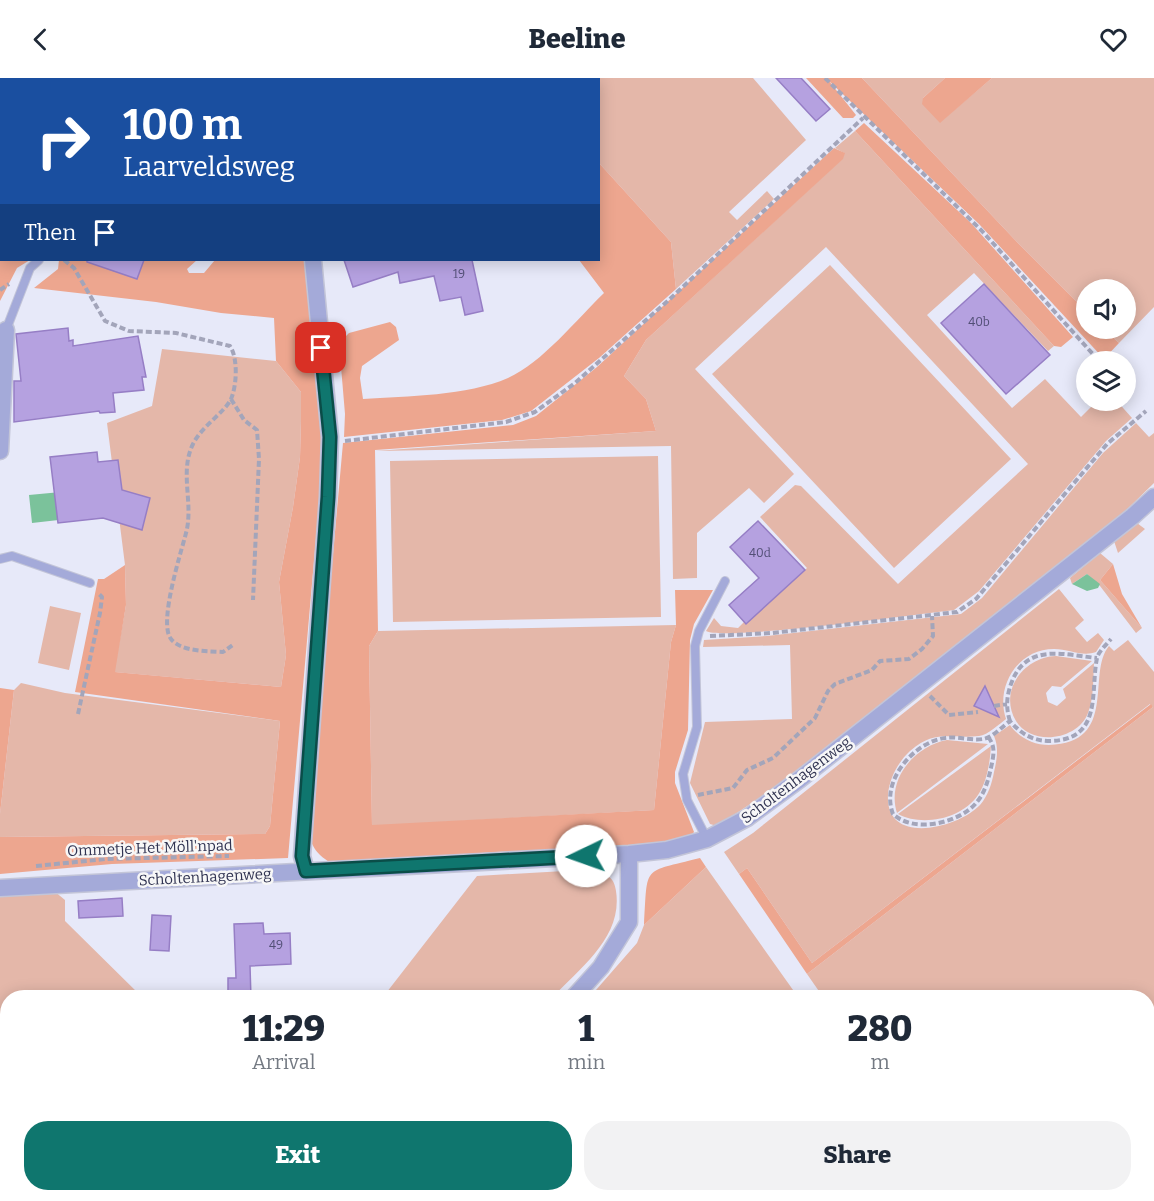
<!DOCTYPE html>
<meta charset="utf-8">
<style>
body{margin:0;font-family:Bitter,serif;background:#f2f2f3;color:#1f2937;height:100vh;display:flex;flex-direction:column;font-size:22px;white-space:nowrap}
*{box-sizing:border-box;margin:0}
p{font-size:20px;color:#747a83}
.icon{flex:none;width:33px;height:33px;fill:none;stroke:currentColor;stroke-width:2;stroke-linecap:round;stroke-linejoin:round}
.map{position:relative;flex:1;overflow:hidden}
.panel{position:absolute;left:0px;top:912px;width:1155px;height:212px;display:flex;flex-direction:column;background:#fff;border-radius:24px 24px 0 0;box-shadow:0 3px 15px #0003}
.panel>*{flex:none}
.top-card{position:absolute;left:0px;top:0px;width:600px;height:183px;box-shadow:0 3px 15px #0003;background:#1a4fa0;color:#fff;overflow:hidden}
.buttons{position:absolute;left:1076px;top:201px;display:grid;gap:12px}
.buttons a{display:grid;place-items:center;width:60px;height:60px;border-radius:50%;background:#fff;box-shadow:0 3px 15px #0003;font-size:30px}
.pin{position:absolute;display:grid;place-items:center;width:51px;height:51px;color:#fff;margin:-26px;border-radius:12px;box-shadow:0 3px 9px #0006}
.me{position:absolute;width:66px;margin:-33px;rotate:267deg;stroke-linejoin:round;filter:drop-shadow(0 0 4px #0008)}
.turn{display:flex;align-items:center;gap:21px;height:126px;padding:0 24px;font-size:27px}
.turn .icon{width:78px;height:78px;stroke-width:2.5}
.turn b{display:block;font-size:42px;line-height:51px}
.then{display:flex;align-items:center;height:57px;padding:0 24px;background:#0003;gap:12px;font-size:22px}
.eta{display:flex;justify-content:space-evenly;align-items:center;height:102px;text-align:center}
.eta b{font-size:36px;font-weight:800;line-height:42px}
.primary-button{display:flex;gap:12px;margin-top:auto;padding:12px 24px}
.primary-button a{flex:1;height:69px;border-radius:24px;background:#0f766e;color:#fff;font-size:24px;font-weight:800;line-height:69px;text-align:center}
.primary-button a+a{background:#f2f2f3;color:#1f2937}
header{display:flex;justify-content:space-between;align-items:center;height:78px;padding:0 24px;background:#fff;font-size:27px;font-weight:800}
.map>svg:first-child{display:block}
.green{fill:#e4b7a9}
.forest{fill:#eda68f}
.water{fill:#7bc29b}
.building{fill:#b5a1e0;stroke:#967ec5;stroke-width:1.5}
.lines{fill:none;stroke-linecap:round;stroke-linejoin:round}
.lane-casing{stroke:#c3c5d8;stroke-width:10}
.street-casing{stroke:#c3c5d8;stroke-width:19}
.path{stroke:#a3a5ba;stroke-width:4;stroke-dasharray:6 3;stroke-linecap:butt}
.lane{stroke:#a4aad9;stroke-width:8}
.street{stroke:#a4aad9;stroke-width:16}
.route-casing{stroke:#0a4d48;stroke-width:15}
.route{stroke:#0f766e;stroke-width:10}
.labels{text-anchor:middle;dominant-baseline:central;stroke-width:5;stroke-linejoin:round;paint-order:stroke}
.number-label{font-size:12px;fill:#524f76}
.street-label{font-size:15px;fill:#313452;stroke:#f7f7f7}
</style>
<header><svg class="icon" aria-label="back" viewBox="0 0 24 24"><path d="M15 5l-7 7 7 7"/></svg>Beeline<svg class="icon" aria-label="heart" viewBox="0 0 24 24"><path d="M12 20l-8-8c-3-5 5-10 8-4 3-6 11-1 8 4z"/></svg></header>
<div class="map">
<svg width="1154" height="1123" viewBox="0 0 1154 1123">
<rect width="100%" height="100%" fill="#e7e9f9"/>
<path class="green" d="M0,0H33L2,2L1,127Z
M519,0H753L806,62L729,134L737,142L767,113L774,121L676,211L671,164L599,85L598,2Z
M862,0H945L923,20L940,44L992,0H1154V229L1119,265L1104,251L1125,250V212H1086V233L1017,164Z
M855,53L1054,268L1048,273L974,195L927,237L1012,330L1045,301L1081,339L1097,323L1116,322L1132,340L1106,363L979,513L954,532C921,536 723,563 706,553L714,540L721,548L738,550L744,544L746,546L807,490L760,439L795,407L801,408L898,506L1028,386L826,169L695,291L794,396L764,425L749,410L697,455V500L673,501L671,368L375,373L656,353L646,321L624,298L646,262L842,81L844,75L835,70Z
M830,187L1011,381L894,490L712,296Z
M162,271L276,283L301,314V343L300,379L293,429L279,504L286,577L281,609L114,594L126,527L125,487L107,345L152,328Z
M1136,345L1149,359L1154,355V405L1111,447L770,713L717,748L710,746L690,705L705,644L792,641L790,567L703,569L704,562L767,558L961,536L982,520L1103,375Z
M658,378L661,539L393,544L390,383Z
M1137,445L1145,451L1118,475L1114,463Z
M1100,475L1113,486L1100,502L1142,550L1136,555L1100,508L1087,496L1072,506L1070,500Z
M1059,511L1084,542L1075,550L1087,564L1098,555L1104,562L1096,574C1082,579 1069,571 1054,571C1018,571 995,608 1006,641C999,646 988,657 979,658C950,661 935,651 910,673C898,684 889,701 888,717C885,768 957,751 980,727C988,718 992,705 994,694C997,681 999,670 994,658L1010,647C1019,660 1034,667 1049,667C1119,665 1086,595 1109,568L1114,573L1128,562L1154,594V1123H388L395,1116H1148V920L823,919L807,896L1153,629L1150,626L812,885L747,790L739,796L724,774L753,755Z
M50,528L81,535L69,592L38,585Z
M676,547L671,564L654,732L372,748L369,568L378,553Z
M1056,578L1092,583L1061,609L1052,608L1046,615L1048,624L1057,628L1066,620L1063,611L1094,585C1093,601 1094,620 1088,635C1078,662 1032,669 1016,643C998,613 1024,579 1056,578Z
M21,605L65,615L280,643L270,748L265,756L0,759V736L14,612Z
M947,662L988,666L897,735C886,701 915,668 947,662Z
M991,668C990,684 987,704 978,717C962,741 922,749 898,736Z
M706,789L798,919L589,920L637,865L644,847Z
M582,792C598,793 614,794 616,813C623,859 581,889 553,919H383L477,798Z
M54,813L65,822V843L142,919L8,920V1116H374L368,1123H0V816Z"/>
<path class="forest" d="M308,0H519L520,1L308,2Z
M806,0H862L1017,164L1086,233V250L1104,251L1119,265L1104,281L979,146L829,3L856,37L853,40H843Z
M945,0H992L940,45L922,26L923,20Z
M864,45L971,145L1073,259L1061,269L1054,268L855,53Z
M834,70L845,75L843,81L646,262L624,298L646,321L656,353L375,372L378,553L369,568L372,747L654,732L671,564L676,547L675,512H713L694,546L690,562L688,652L675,694V705L694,754L690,759L627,770L495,774L333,786C317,777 312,770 308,753L343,365L513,347L536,338L597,289Z
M599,85L671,164L676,211L599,280L531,333L502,342L344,359L345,336L339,265L349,255L390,244L396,249L399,262L362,288L360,300L363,321C407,318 467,318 508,300C542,285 577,241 604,215L579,182H598Z
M0,127L2,182H30L17,190L0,223Z
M59,182H197L187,191L189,195H204L215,182H307L316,261L323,380L288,780L112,786L0,796V759L265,756L270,748L280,643L75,614L98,501H104L125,487L126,527L115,594L281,609L286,577L279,504L293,429L300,379L301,343V314L276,283L274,240L221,235L156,224L34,210L58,191Z
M1113,486L1122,516L1142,550L1100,502Z
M0,610L14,612L0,736Z
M1151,626L1153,629L807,896L739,796L747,790L812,885Z
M700,780L706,789L644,847C648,786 641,795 700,780Z
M513,1116H557L560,1123H520Z"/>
<path class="water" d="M82,412L85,439L32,445L29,417Z
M1087,496L1100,506L1098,510L1087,513L1072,506Z"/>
<path class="building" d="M776,0H801L830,31L816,43Z
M87,182H144L137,201L87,184Z
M344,182H472L483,233L465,237L461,219L440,223L434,198L400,205L398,194L353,209Z
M984,206L1050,277L1006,316L941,245Z
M68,250L69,263L73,262V268L138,258L146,299H142L144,312L113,315L115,334L100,335L99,333L14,344V303H21L16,256Z
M97,374L98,384L118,382L122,412L150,420L142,452L103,440L58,445L50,379Z
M758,443L805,492L746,546L729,527L759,500L730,469Z
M985,608L999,639L974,628Z
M122,820L123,838L79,840L78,823Z
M152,837L171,838L169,873L150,872Z
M263,845L264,856L290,855L291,886L250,888L251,920H228V900H236L234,846Z"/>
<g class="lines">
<defs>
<path id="lane" d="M85,2V0
M6,252L30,190L39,182
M0,481L12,478L90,505
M707,761L687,722L683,696L697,649L695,568L699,553L725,503"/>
<path id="street" d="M293,0V2
M0,373L6,252
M306,793L302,778L328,419L330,359L313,182
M0,810L629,776L667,772L707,761L747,740L800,701L1133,438L1154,419
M573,920L601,889L629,844V776
M388,1123L395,1116"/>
</defs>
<use href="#lane" class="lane-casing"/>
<use href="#street" class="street-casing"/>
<path class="path" d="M31,0L33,2
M825,0L982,153L1100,284
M64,182L74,190L105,243L129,253L176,255L230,268C238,280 237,307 231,321C225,334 201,349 193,366C179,394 194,426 186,455C181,475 158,545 171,561C181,574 208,573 223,574L234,566
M0,212L9,206
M231,321L244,342L257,352L259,381L253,522
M345,363L506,344L535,334L575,305L671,220L863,40
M710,558L772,555L957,534L976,521L1107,366L1146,333
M930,618L949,637L978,634
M994,628L1007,626
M78,636L100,535L102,519L98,515
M1010,643C1005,628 1007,615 1013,601C1029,565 1066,577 1097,580
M988,659C995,667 994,675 992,685C989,699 986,713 977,724C960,745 914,756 893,736C880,703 914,664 945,660C958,658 971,663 983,661C992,660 1003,648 1010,643C1021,656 1033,663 1050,663C1103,662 1090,614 1097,580C1099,573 1106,567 1111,561
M698,717L733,710L747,692L773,680L815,640L828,613L835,606L872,592L880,583L909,581L922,571L933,558L932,538
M36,788L106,781L229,778"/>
<use href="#lane" class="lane"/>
<use href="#street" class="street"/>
</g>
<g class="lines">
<defs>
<path id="route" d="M321,270L330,359L328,419L302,778L306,793L586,778"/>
</defs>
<use href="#route" class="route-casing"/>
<use href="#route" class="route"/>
</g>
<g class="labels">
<g class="number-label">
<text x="459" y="196">19</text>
<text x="979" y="244">40b</text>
<text x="760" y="475">40d</text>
<text x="276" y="867">49</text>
</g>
<g class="street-label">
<text transform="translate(796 702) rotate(-37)">Scholtenhagenweg</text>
<text transform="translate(150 770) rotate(-2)">Ommetje Het Möll'npad</text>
<text transform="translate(205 799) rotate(-3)">Scholtenhagenweg</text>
</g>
</g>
</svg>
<div class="buttons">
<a><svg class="icon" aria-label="sound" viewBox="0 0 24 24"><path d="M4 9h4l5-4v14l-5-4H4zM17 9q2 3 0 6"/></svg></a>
<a><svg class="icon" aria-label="layers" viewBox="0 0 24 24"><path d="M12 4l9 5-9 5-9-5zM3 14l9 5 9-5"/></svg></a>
</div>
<div class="pin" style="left:321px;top:270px;background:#d93025"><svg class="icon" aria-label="arrive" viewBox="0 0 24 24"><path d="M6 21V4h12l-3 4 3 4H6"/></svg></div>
<svg class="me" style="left:586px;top:778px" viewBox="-20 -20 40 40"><circle r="19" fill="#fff"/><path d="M0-13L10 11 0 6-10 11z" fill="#0f766e"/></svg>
<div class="top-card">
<div class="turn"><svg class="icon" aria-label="right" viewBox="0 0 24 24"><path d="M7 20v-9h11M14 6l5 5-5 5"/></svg><div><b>100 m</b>Laarveldsweg</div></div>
<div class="then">Then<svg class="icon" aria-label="arrive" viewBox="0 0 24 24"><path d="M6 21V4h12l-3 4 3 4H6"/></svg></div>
</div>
<section class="panel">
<div class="eta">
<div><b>11:29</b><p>Arrival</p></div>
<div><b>1</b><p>min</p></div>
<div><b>280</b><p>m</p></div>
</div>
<div class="primary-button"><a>Exit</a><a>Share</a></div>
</section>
</div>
